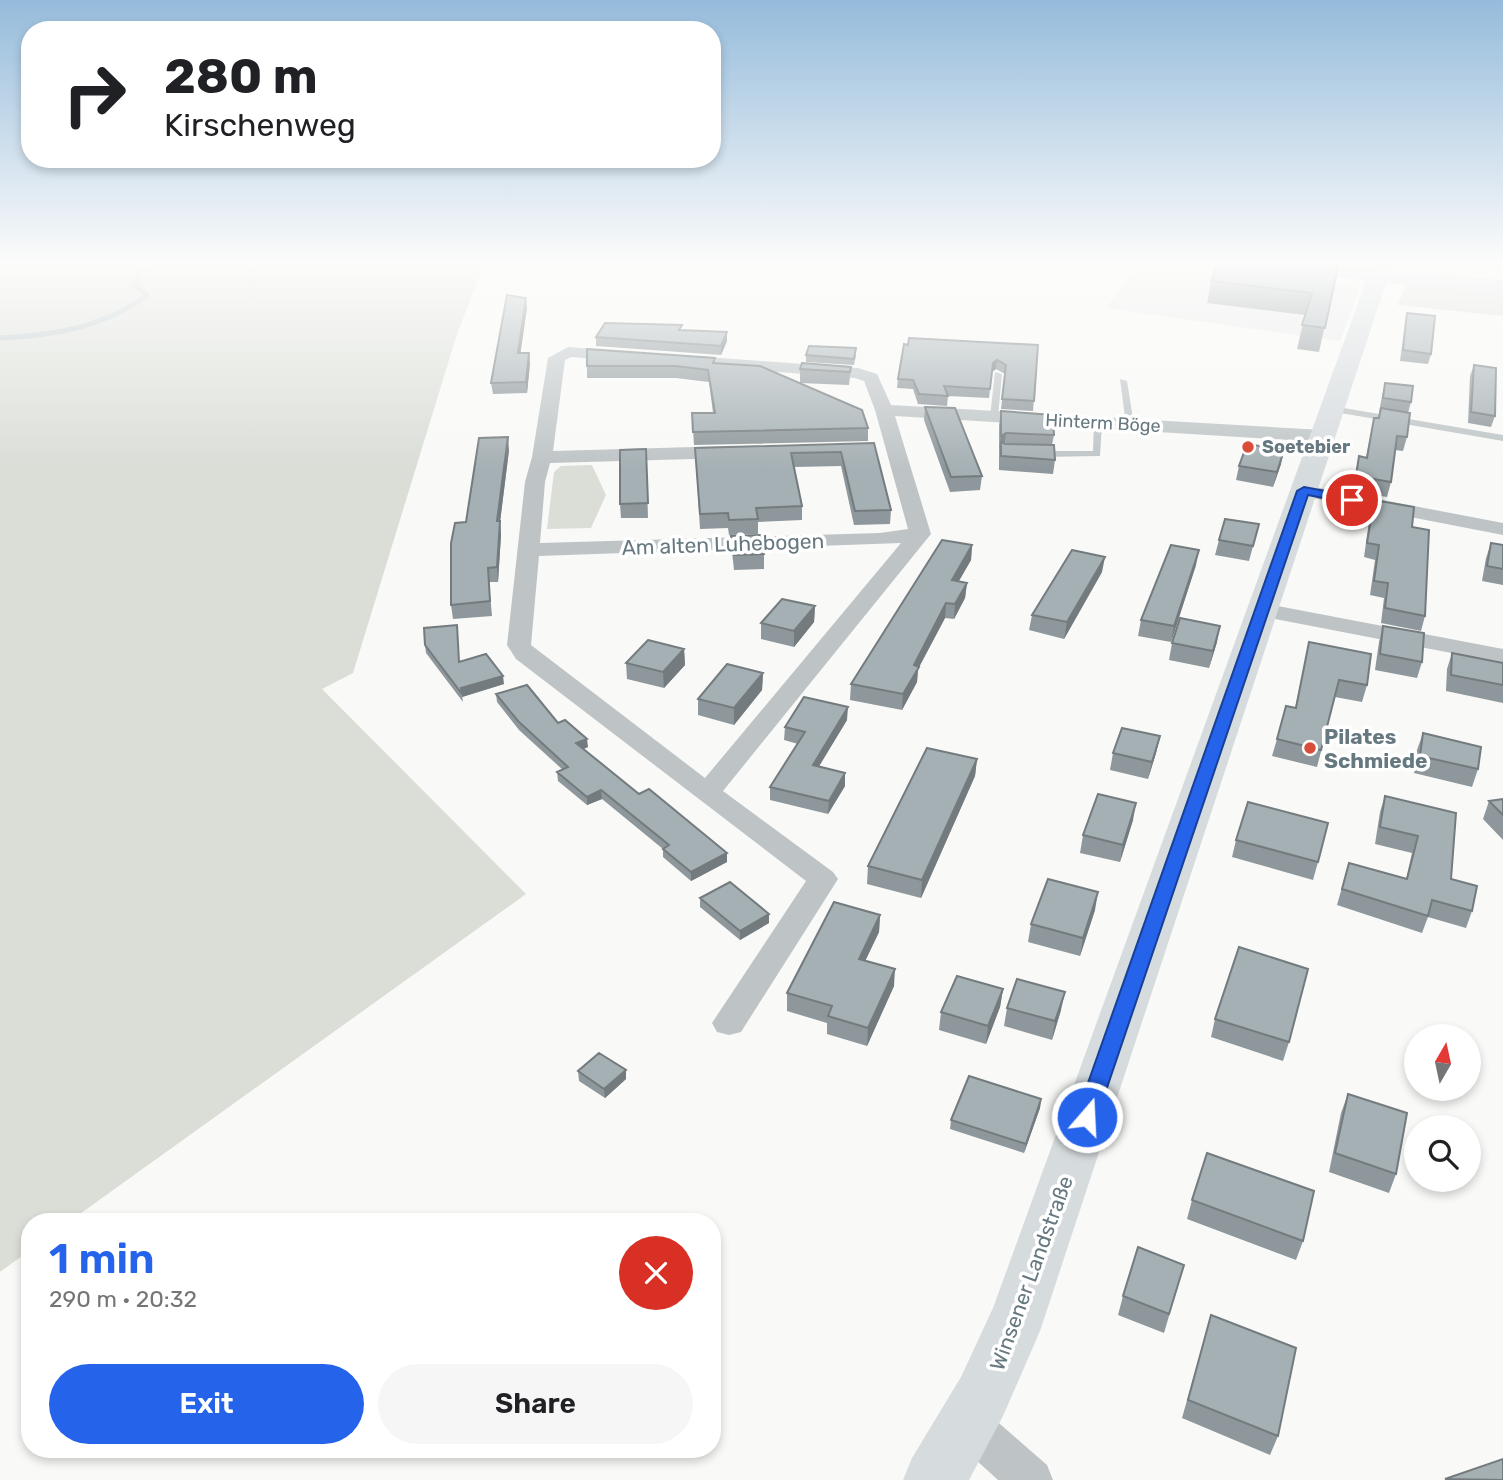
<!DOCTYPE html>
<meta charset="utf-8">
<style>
body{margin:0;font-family:Rubik,sans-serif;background:#f6f6f6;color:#202124;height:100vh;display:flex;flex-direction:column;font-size:26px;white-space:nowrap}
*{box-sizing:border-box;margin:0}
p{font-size:23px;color:#757577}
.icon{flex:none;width:38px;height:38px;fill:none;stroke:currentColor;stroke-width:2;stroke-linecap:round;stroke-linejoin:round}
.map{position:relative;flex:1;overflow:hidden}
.drawer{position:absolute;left:21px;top:1213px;width:700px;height:245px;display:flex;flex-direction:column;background:#fff;border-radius:28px;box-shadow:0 4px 10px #0003}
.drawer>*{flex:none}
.hud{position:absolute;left:21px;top:21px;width:700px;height:147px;border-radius:28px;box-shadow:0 4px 10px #0003;background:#fff;color:#202124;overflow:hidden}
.needle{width:46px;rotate:9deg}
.fabs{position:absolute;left:1404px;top:1024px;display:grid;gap:14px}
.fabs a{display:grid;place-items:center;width:77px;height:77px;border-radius:50%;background:#fff;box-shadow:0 4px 10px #0003;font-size:35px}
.pin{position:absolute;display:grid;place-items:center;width:60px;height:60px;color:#fff;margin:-30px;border:4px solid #fff;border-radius:50%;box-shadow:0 2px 7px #0007}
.me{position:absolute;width:77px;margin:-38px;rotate:19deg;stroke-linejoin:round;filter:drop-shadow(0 0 5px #0008)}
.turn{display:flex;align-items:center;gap:24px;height:147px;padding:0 28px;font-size:32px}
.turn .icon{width:91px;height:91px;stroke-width:2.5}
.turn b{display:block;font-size:49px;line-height:60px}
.round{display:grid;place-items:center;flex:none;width:74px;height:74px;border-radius:37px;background:#f6f6f6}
.summary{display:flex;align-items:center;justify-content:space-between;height:119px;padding:0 28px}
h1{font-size:42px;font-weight:600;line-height:52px;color:#2563eb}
.cta{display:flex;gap:14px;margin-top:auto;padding:14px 28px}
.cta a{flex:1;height:80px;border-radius:42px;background:#2563eb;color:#fff;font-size:28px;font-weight:600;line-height:80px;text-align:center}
.cta a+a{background:#f6f6f6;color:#202124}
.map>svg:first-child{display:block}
.built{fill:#e7e9e8}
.green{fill:#daded7}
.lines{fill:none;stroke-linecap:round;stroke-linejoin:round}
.stream{stroke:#b8c5c8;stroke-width:5}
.service{fill:#bec4c6;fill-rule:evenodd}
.minor{fill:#bec4c6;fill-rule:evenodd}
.secondary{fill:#d6dbde;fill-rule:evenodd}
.motorway{fill:#d6dbde;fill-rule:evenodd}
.wall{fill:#8e979b}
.shaded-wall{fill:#747b7e}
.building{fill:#a5b0b4;stroke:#747b7e;stroke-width:2}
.route{fill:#2563eb;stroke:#184099;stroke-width:2}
.poi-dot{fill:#d94e38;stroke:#fff;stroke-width:2.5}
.labels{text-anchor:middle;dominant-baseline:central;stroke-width:7;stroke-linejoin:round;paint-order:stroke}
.far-street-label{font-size:18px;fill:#667880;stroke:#fff}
.far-poi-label{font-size:18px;font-weight:bold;fill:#667880;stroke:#fff;text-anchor:start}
.street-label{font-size:21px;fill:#667880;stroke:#fff}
.poi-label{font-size:21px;font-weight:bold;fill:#667880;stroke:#fff;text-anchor:start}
</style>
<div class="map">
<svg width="1503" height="1480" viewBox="0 0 1503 1480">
<rect width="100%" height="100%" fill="#f9f9f7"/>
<path class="built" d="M1190,269L1360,287L1340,341L1106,308L1136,270Z"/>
<path class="green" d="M0,262H485L457,334L353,673L322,689L526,894L70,1221L30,1222V1250L0,1272Z
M1407,282L1503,291V316L1398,305Z
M592,465L606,495L591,528L547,529L554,472L561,466Z"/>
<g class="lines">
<path class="stream" d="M0,338C54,335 103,328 147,295L134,284L142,270L121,262"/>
<path class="service" d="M995,372L1002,374L998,417L994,420L990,417Z
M1120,379L1127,381L1134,425L1130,428L1126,425Z
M1332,406L1503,435V441L1329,411V407Z
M1098,420L1102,423L1100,456L1038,457L1033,454L1038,451H1093L1094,423Z"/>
<path class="minor" d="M568,347L623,351L631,356L623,361L571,357L565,360L553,451L729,446L739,452L729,458L550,463L545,482L540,543L880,533L908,529L875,410L864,381L855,378L673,364L670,360L673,356L679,355L858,368L877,374L891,405L1322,430L1331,436L1322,442L895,416L931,534L723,791L833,872L838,879L741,1032L729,1035L717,1032L712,1023L806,881L516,659L507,645L525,482L532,457L548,358ZM901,543L705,778L531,645L539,556Z
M1304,485L1503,523V535L1297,495L1294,491L1297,487Z
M1262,603L1503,649V663L1254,615L1250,610L1254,605Z
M969,1404L984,1410L1047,1465L1053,1480H998L954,1440L948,1425L954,1410Z"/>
<path class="secondary" d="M1373,262H1393L1040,1331L1003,1416L969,1480H903L912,1458L961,1377L993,1308Z"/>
<path class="motorway" d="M1227,262H1307L1503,280V294L1238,268L1230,267Z"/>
</g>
<path class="wall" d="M1339,262L1319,352L1297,349L1305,315L1207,303L1211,281Z
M527,308L520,353L530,363L527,393L493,394L491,383Z
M1407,313L1431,354L1428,364L1400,361L1405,323Z
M682,330L727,341L721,355L596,346V337Z
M1038,345L1033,411L1001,409L1005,374L996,369L992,372L989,398L948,396L947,406L918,404L913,389L897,388L898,379Z
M806,355H856L854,365L806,362Z
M715,363L868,428V441L694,445L692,413H713L709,382L676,378H587V366Z
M1474,365L1495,416L1491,427L1468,423L1470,376Z
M851,367L849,385L800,383V369Z
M1385,383L1411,402L1408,413L1407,437L1403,451L1395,450L1391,482L1387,497L1352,491L1359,456L1366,457L1374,418H1378L1382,396Z
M925,407L982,476L980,490L950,492L924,420Z
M1001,411L1054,435L1052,445L1055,460L1053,474L999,470V425Z
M874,443L891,510L890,524L854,525L841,466L794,467L802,506V520L758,522V534L729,535L728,528L700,529L695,448Z
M646,449L648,518H621L620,504Z
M509,450L500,522L501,535L498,582H489L492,616L453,619L451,605L466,522Z
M1281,464L1273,487L1236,480L1239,466Z
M1374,500L1425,616L1421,631L1381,623L1384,598L1370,595L1375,560L1364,557L1370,514Z
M1259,524L1249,561L1215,555L1219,540Z
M731,536L764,554V569L734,570L732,552Z
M1491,543L1503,545V585L1482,581L1486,558Z
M972,545L971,560L958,582L967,583L965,598L954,619L945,618L918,669L917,682L902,710L850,700L851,684Z
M1196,565L1171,642L1138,636L1141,620Z
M1102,572L1064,639L1029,630L1032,615Z
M815,606L814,622L794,647L761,639V623Z
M1383,626L1422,662L1417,678L1375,670L1379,642Z
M1217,642L1209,668L1169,660L1172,643Z
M1309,642L1367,685L1362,702L1335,697L1317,767L1272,756L1277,739L1295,708Z
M425,645L460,662L504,684L462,697L463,702L426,653Z
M684,649L685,665L664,688L627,679L626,663Z
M1452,653L1503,663V703L1446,691L1447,669Z
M763,673L762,690L734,725L698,715V699Z
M496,694L558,723L588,747L583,749L639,794L727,853V862L691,881L663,857V849L602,799L587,805L558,781L557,772L563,770L519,730L497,702Z
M847,720L819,766L845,773V786L828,814L770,800V787L798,744L784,740L785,727Z
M1423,733L1478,769L1472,787L1414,773L1417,750Z
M1160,736L1156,753L1148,779L1110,770L1113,753Z
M977,759L975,776L921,898L867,884L868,866Z
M1385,796L1451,879L1472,911L1466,928L1428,917L1422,933L1337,905L1349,863L1406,879L1412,853L1375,844L1380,812Z
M1503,799V840L1483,819L1489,801Z
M1133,820L1120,862L1080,853L1083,835Z
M1236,840L1318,862L1313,880L1232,857Z
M700,898L769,914V923L740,940L700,907Z
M1095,910L1080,956L1028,942L1031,924Z
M880,915L879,932L865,961L894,986L867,1046L827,1034V1023L787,1011V993Z
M1003,989L1000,1007L986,1044L939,1030L941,1012Z
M1007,1008L1061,1010L1052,1040L1004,1026Z
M1215,1019L1289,1042L1283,1061L1211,1037Z
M578,1071L626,1079L605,1098L579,1081Z
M1348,1094L1396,1174L1389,1193L1329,1172L1341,1113Z
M1041,1099L1040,1108L1024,1153L950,1129L951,1120Z
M1192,1200L1303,1241L1296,1260L1187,1219Z
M1184,1265L1164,1333L1118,1315L1123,1296Z
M1211,1315L1278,1436L1270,1455L1182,1418Z"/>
<path class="shaded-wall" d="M526,298L527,308L519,363L518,353Z
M727,332V341L721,355V346Z
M529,353L530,363L527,393L526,382Z
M997,360L996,369L992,372L993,363Z
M1006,433L1004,447L1001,442L999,450L1001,436Z
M508,437L509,450L500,522L501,535L498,582L497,567V521Z
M1284,450L1281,464L1273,487L1277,472Z
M972,545L971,560L951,595L952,580Z
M1199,550L1196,565L1171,642L1174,626Z
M1105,557L1102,572L1064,639L1067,622Z
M967,583L965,598L954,619L955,604Z
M946,603L945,618L918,669L917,682L902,710L903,694L914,665Z
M815,606L814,622L794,647V631Z
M1220,626L1217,642L1209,668L1213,651Z
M684,649L685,665L664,688L663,672Z
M763,673L762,690L734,725V708Z
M503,676L504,684L462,697L463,702L461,688Z
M848,707L847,720L812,778L813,765Z
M1160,736L1156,753L1148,779L1152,762Z
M587,739L588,747L577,752L576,743Z
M977,759L975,776L921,898L922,880Z
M845,773V786L828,814L829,801Z
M601,790L602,799L587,805V797Z
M1136,803L1133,820L1120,862L1123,845Z
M727,853V862L691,881V872Z
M1098,892L1095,910L1080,956L1083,938Z
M769,914V923L740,940V931Z
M880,915L879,932L858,976L859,959Z
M895,969L894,986L867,1046L868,1028Z
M1003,989L1000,1007L986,1044L988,1026Z
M1065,992L1061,1010L1052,1040L1055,1021Z
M626,1070V1079L605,1098L604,1089Z
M1041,1099L1040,1108L1024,1153L1026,1144Z"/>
<path class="building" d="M1219,262H1292L1319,265L1320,262H1339L1325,328L1302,325L1312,293L1211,281Z
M507,295L526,298L518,353H529L526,382L491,383Z
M1407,313L1435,316L1431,354L1403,350Z
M605,323L682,325L679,330L727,332L721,346L596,337Z
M909,338L1038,345L1034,401L1002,399L1006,365L997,360L993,363L990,389L944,386L948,396L919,394L913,380L898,379L904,344L908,345Z
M809,346L856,348L854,359L806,355Z
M587,349L715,358L713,363L760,366L862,410L868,428L693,432L692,413H715L708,370L676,366H587Z
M802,363L851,367L850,372L800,369Z
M1474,365L1496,368L1495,416L1471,412Z
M1385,383L1413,386L1411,402L1383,398Z
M925,407L955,408L982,476L951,477Z
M1381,408L1410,413L1407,437L1397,436L1391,482L1356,476L1359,456L1367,458L1374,418H1379Z
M1001,411L1053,415L1054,435L1006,433L1001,436Z
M508,437L497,521H500L497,567L488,568L490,601L451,605V543L455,523L466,522L479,438Z
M1001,442L1005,444L1054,445L1055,460L1001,456Z
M874,443L891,510L855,511L841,452L791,453L802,506L756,508L758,519L729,520L728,513L700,514L695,448Z
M1247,444L1284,450L1277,472L1239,466Z
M646,449L648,503L620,504V450Z
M1374,500L1414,507L1412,527L1429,530L1425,616L1385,608L1388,583L1374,581L1379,545L1367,543Z
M1225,519L1259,524L1253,546L1219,540Z
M761,535L764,554L734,555L731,536Z
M942,540L972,545L952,580L967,583L955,604L946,603L914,665L919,667L903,694L851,684Z
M1491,543L1503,545V569L1487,566Z
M1171,545L1199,550L1174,626L1141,620Z
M1072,550L1105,557L1067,622L1032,615Z
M782,599L815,606L794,631L761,623Z
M1180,618L1220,626L1213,651L1172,643Z
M457,625L459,662L486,654L503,676L461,688L462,694L425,645L424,628Z
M1383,626L1424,633L1422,662L1380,654Z
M648,640L684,649L663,672L626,663Z
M1309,642L1371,654L1367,685L1339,680L1321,750L1277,739L1286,706L1296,708Z
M1452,653L1503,663V685L1451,675Z
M727,664L763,673L734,708L698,699Z
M527,685L558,723L565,720L587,739L576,743L639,794L649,789L727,853L691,872L663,849L669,845L601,790L587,797L557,772L568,767L518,721L496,694Z
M804,697L848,707L813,765L845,773L829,801L770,787L805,732L785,727Z
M1122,728L1160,736L1152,762L1113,753Z
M1423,733L1481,747L1478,769L1420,756Z
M927,748L977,759L922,880L868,866Z
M1098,794L1136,803L1123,845L1083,835Z
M1385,796L1456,813L1451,879L1477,886L1472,911L1432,900L1428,916L1342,889L1349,863L1407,879L1418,836L1380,827Z
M1503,799V815L1489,801Z
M1248,802L1328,823L1318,862L1236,840Z
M1048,879L1098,892L1083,938L1031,924Z
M730,882L769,914L740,931L700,898Z
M834,902L880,915L859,959L895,969L868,1028L828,1016L832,1006L787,993Z
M1239,947L1308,969L1289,1042L1215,1019Z
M957,976L1003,989L988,1026L941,1012Z
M1017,979L1065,992L1055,1021L1007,1008Z
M599,1053L626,1070L604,1089L578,1071Z
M969,1076L1041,1099L1026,1144L951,1120Z
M1348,1094L1407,1113L1396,1174L1335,1153Z
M1207,1153L1314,1191L1303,1241L1192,1200Z
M1138,1247L1184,1265L1169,1314L1123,1296Z
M1211,1315L1296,1348L1278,1436L1188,1400Z
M1503,1459V1480L1445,1479Z"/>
<linearGradient id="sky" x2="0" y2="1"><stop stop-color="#95bbdb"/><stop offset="0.56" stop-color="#fcfcfb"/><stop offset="1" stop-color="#fcfcfb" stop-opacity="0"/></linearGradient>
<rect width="1503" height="469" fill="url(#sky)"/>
<path class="route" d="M1304,487L1352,496L1358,500L1352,504L1308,495L1097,1117L1094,1123L1087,1125L1079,1123L1076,1117L1297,491Z"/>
<g class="poi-dot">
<circle cx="1248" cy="447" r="7"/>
<circle cx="1310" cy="748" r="7"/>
</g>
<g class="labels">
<g class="far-street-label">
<text transform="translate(1103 423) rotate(3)">Hinterm Böge</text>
</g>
<g class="far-poi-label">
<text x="1262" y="447">Soetebier</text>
</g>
<g class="street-label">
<text transform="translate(723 544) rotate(-2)">Am alten Luhebogen</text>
<text transform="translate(1031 1273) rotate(-70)">Winsener Landstraße</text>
</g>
<g class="poi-label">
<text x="1324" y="736">Pilates<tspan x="1324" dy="24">Schmiede</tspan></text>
</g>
</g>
</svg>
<div class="fabs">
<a><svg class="needle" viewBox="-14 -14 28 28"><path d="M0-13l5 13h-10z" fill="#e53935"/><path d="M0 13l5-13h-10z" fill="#757577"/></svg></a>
<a><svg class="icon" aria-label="search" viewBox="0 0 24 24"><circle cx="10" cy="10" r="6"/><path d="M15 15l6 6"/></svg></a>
</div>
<div class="pin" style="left:1352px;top:500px;background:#d93025"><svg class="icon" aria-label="arrive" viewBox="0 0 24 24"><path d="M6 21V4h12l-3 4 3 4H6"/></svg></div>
<svg class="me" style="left:1087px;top:1117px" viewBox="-20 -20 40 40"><circle r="17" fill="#2563eb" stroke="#fff" stroke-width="3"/><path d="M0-11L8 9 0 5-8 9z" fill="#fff"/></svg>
<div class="hud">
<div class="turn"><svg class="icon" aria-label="right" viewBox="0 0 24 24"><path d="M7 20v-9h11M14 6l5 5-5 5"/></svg><div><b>280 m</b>Kirschenweg</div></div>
</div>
<section class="drawer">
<div class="summary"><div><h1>1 min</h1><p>290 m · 20:32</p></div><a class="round" style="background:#d93025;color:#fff"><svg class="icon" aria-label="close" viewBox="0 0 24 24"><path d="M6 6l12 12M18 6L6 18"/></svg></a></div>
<div class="cta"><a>Exit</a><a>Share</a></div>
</section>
</div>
